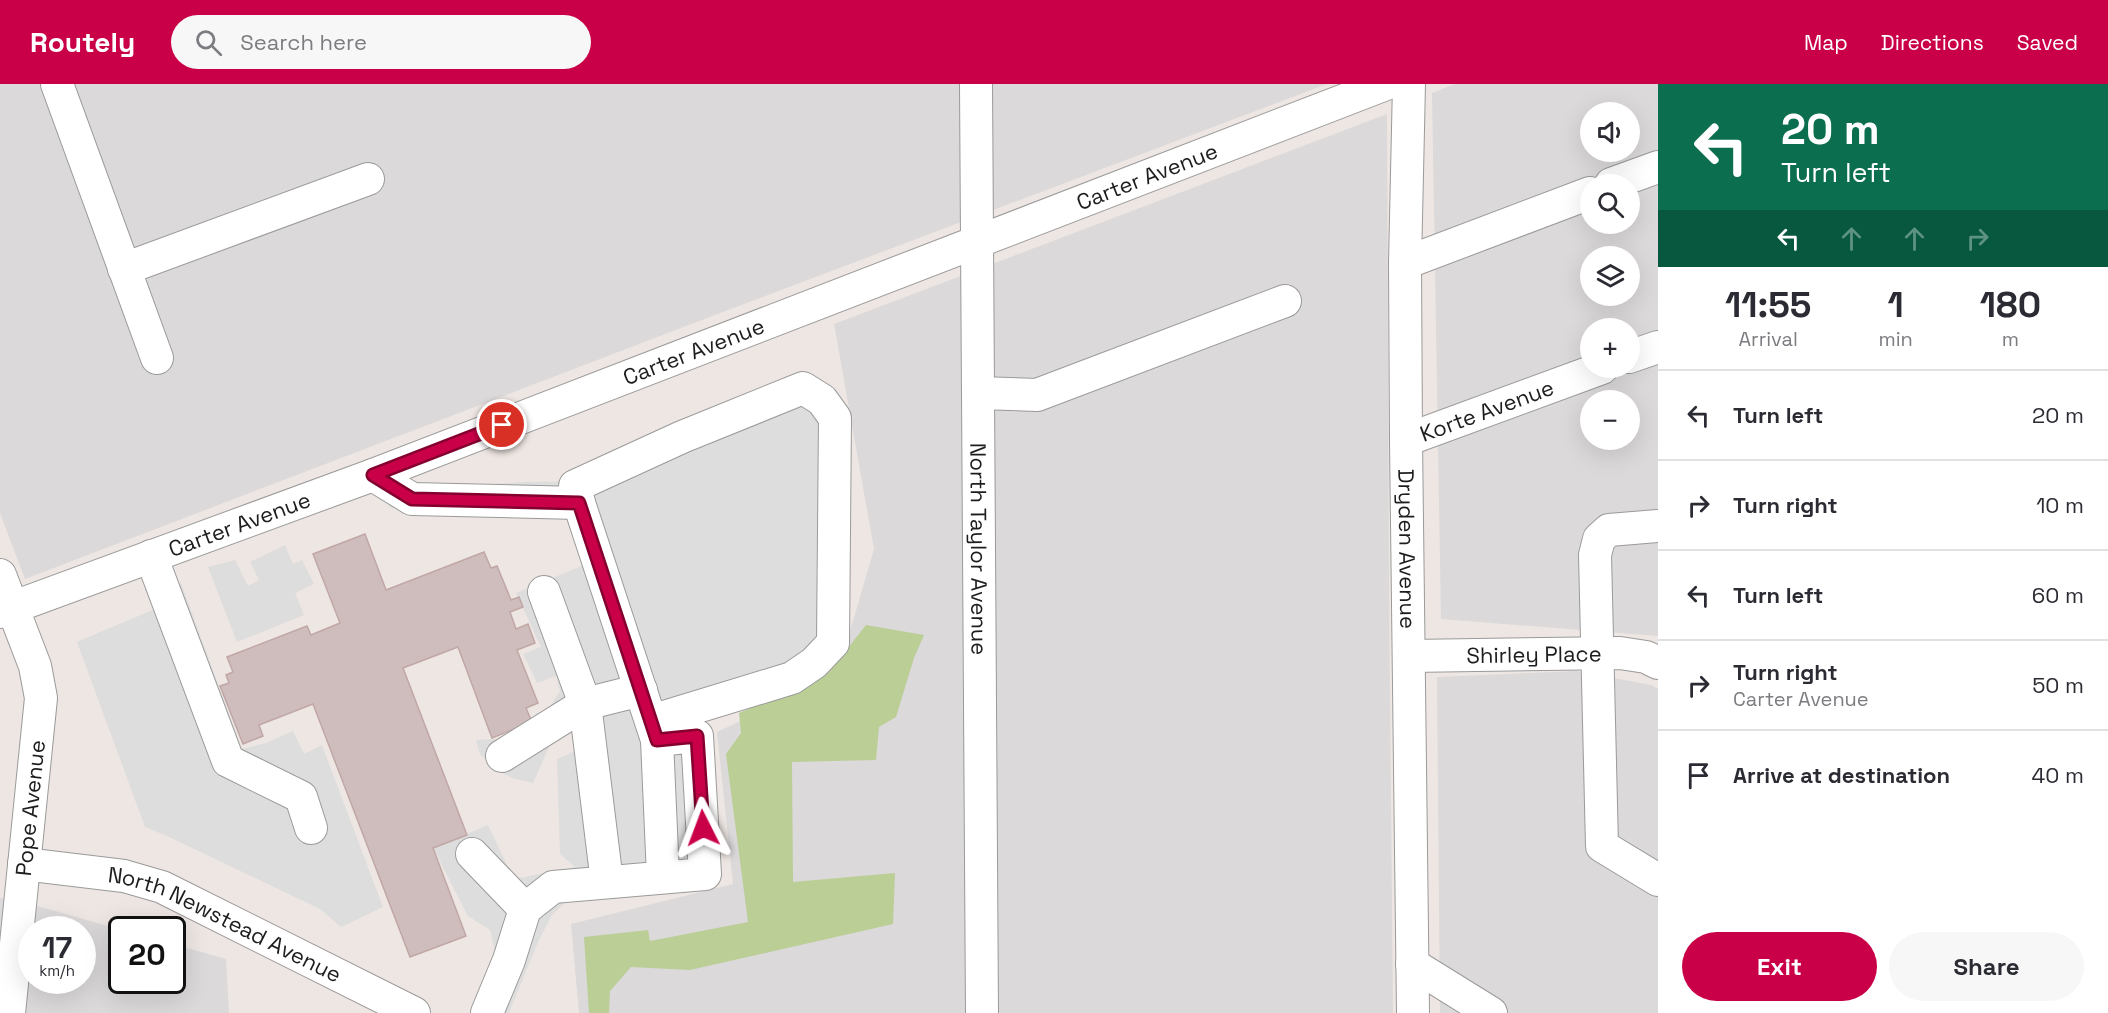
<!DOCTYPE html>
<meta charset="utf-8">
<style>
body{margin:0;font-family:"Space Grotesk",sans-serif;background:#f7f7f7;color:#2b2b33;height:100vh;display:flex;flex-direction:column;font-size:22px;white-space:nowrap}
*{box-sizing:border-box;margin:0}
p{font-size:20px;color:#7c7c81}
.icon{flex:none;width:33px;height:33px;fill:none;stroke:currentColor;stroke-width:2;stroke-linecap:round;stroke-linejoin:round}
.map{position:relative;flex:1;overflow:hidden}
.panel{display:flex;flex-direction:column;background:#fff;width:450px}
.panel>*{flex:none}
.hud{background:#0b6e4f;color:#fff;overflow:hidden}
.buttons{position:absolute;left:1580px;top:18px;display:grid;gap:12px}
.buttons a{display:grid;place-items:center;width:60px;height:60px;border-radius:50%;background:#fff;box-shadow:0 6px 24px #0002;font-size:30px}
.speed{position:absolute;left:18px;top:832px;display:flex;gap:12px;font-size:30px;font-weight:700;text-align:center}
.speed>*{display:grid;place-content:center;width:78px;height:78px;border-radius:50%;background:#fff;box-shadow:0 6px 24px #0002;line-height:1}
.speed small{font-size:15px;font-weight:400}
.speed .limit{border:3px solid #111;border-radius:9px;background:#fff;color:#111}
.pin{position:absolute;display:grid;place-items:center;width:51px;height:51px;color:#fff;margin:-26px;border:3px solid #fff;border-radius:50%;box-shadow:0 2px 6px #0007}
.me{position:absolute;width:66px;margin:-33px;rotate:357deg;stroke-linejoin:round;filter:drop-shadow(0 0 4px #0008)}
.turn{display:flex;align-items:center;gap:21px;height:126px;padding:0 24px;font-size:27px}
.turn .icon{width:78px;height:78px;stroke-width:2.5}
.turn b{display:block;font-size:42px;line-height:51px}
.lanes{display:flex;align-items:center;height:57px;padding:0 24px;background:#0003;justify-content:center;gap:30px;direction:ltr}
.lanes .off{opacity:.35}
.eta{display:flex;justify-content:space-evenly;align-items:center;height:102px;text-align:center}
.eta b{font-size:36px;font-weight:700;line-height:42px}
.primary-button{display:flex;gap:12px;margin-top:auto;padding:12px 24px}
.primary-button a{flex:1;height:69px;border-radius:36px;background:#c90048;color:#fff;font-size:24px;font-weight:700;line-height:69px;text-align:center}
.primary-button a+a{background:#f7f7f7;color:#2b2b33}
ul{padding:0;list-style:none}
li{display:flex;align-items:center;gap:18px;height:90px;padding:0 24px;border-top:2px solid #e1e1e2}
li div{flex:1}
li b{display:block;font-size:22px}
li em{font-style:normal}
header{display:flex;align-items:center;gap:36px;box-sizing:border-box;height:84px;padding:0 30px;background:#c90048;color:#fff}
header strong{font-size:28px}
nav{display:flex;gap:33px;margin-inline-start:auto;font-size:21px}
.search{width:420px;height:54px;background:#f7f7f7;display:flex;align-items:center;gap:15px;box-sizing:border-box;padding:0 21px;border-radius:33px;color:#7c7c81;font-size:22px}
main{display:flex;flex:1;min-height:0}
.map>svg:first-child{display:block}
.residential{fill:#dbd9da;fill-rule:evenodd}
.forest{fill:#bace96}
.parking{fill:#ddd}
.building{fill:#cebdbc;stroke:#c0a7a5;stroke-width:1.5}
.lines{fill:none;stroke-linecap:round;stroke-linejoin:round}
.minor-casing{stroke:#9a9a9a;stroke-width:34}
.minor{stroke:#fff;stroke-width:32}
.route-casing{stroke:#83002f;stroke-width:15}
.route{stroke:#c90048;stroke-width:10}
.labels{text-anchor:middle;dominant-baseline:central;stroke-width:4.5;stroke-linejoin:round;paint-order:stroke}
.street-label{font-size:22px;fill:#1d1d1d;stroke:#fff}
</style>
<header>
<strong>Routely</strong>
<div class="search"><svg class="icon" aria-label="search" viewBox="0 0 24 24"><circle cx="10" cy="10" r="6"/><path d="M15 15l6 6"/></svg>Search here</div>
<nav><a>Map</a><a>Directions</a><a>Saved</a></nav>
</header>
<main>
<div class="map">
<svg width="1658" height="929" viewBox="0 0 1658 929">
<rect width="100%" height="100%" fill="#eee6e2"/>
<path class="residential" d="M0,0H1327L707,234L25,495L0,429Z
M1455,0H1658V552L1441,535L1432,9ZM1590,28H1629V68H1590ZM1590,100H1629V140H1590ZM1590,172H1629V212H1590ZM1590,244H1629V284H1590ZM1590,316H1629V356H1590Z
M1387,30L1389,497L1393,929H579L571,840L733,800L717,648L837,592L874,465L834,240Z
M1576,587L1651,601L1658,605V929H1440L1437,593Z
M0,814L20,817L122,846V897H172L173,860L226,875L229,929H0ZM32,846H82V897H32Z"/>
<path class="forest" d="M866,541L924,551L914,574L896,633L879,643L876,676L792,678L793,798L895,789L893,840L690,886L631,883L610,907L609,929H589L584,853L648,846L650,857L748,838L726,670L741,649L739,629L806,600L829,588Z"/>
<path class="parking" d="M790,303L835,317L844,566L700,637L713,791L570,814L552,831L538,858L509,929H504L496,872L490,846L468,832L433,764L488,741L514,795L575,783L560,770L557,675L578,666L574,643L551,659L533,699L512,694L495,685L480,670L476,656L509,654L538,641L560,607L556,592L537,599L523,570L541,563L516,509L584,481L565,431H428L392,424L388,421L424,404L527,398L594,397Z
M285,461L293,480L302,476L314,500L295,509L304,531L237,558L208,483L235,476L248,502L259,496L250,478Z
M181,499L242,665L266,659L293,647L304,670L322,661L383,823L341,843L320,825L167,752L145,743L77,558L162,522L156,509Z"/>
<path class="building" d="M365,450L386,506L484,468L491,484L497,482L511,516L519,513L523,523L510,528L516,545L528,540L535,559L517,566L538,619L526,624L532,638L492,654L458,563L403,584L467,751L433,764L466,852L410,873L313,620L259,641L263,652L243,660L220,602L229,599L226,591L233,588L227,573L307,542L311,551L340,539L313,470Z"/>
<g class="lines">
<defs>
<g id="minor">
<path d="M57,0L157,274"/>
<path id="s1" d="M976,0L982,929"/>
<path id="s2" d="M1409,0L1405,179L1406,356L1413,929"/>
<path d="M1611,100L1658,83"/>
<path d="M1405,179L1590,109"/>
<path d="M124,185L368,95"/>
<path d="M1629,273L1658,263"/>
<path d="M979,309L1037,311L1285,217"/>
<path id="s3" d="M1406,356L1602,284"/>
<path d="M373,391L412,415L579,419"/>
<path d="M1658,442L1609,446L1599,455L1595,471L1602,762L1658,796"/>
<path d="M151,472L228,677L301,713L311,744"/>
<path d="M0,491L35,582L41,614L9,929"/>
<path d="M544,508L585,620L607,798"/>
<path id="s4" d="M0,528L373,391L1386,0"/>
<path id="s5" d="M1410,572L1620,569L1646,573L1658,579"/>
<path d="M651,637L792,594L814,579L833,559L835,334L822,316L803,304L682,353L575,402L579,419L657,656"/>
<path d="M502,672L585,620L641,606"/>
<path d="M472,770L525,825"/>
<path id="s6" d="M24,780L124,792L162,803L414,929"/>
<path d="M1412,880L1491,929"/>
<path d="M487,929L509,876L525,825L553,803L705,790L697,652L657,656L663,792"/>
</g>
</defs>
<use href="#minor" class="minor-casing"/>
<use href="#minor" class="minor"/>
</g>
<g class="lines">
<defs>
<path id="route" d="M502,341L373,391L412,415L579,419L657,656L697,652L703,744"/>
</defs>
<use href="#route" class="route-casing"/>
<use href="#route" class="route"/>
</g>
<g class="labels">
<g class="street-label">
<text stroke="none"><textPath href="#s4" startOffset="1227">Carter Avenue</textPath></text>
<text stroke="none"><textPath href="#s4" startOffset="741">Carter Avenue</textPath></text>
<text stroke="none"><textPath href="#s3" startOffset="86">Korte Avenue</textPath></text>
<text stroke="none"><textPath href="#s4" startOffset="255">Carter Avenue</textPath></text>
<text stroke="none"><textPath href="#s1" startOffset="465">North Taylor Avenue</textPath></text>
<text stroke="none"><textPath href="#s2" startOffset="465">Dryden Avenue</textPath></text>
<text stroke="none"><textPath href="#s5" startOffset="124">Shirley Place</textPath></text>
<text transform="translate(30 724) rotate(-84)">Pope Avenue</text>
<text stroke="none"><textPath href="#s6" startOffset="212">North Newstead Avenue</textPath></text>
</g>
</g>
</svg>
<div class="buttons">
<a><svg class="icon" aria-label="sound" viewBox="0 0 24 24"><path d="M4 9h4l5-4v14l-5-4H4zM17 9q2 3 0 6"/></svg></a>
<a><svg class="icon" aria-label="search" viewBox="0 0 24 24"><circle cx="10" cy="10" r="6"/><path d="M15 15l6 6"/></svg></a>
<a><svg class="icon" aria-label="layers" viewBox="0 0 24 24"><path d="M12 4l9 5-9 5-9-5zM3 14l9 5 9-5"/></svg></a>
<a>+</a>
<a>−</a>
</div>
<div class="speed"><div>17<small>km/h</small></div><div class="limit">20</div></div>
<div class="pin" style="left:502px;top:341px;background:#d93025"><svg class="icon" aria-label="arrive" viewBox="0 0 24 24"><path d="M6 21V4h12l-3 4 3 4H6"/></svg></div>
<svg class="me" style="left:703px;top:744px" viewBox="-20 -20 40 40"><path d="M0-17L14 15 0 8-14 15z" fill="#c90048" stroke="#fff" stroke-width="4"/></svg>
</div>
<section class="panel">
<div class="hud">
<div class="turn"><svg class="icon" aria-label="left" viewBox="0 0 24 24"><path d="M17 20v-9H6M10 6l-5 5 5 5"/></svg><div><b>20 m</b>Turn left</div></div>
<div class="lanes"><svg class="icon" aria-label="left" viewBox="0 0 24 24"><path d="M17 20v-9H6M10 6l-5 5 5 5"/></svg><svg class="icon off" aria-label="ahead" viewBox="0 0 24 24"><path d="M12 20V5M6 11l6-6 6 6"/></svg><svg class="icon off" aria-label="ahead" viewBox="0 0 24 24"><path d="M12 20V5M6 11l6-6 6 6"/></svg><svg class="icon off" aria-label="right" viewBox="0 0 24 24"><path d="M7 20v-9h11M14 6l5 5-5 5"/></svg></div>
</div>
<div class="eta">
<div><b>11:55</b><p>Arrival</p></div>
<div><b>1</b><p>min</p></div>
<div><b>180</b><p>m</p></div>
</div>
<ul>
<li><svg class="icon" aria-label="left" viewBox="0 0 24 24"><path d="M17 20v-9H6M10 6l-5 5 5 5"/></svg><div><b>Turn left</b></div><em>20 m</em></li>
<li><svg class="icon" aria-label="right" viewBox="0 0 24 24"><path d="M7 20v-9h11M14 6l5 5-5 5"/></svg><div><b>Turn right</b></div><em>10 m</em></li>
<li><svg class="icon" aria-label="left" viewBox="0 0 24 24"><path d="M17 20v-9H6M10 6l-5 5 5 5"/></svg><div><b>Turn left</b></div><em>60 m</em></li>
<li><svg class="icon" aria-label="right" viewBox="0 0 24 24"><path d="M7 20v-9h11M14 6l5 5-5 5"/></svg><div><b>Turn right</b><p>Carter Avenue</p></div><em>50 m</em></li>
<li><svg class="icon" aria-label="arrive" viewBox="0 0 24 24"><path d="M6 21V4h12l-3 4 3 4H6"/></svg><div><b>Arrive at destination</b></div><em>40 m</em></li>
</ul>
<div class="primary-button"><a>Exit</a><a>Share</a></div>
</section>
</main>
